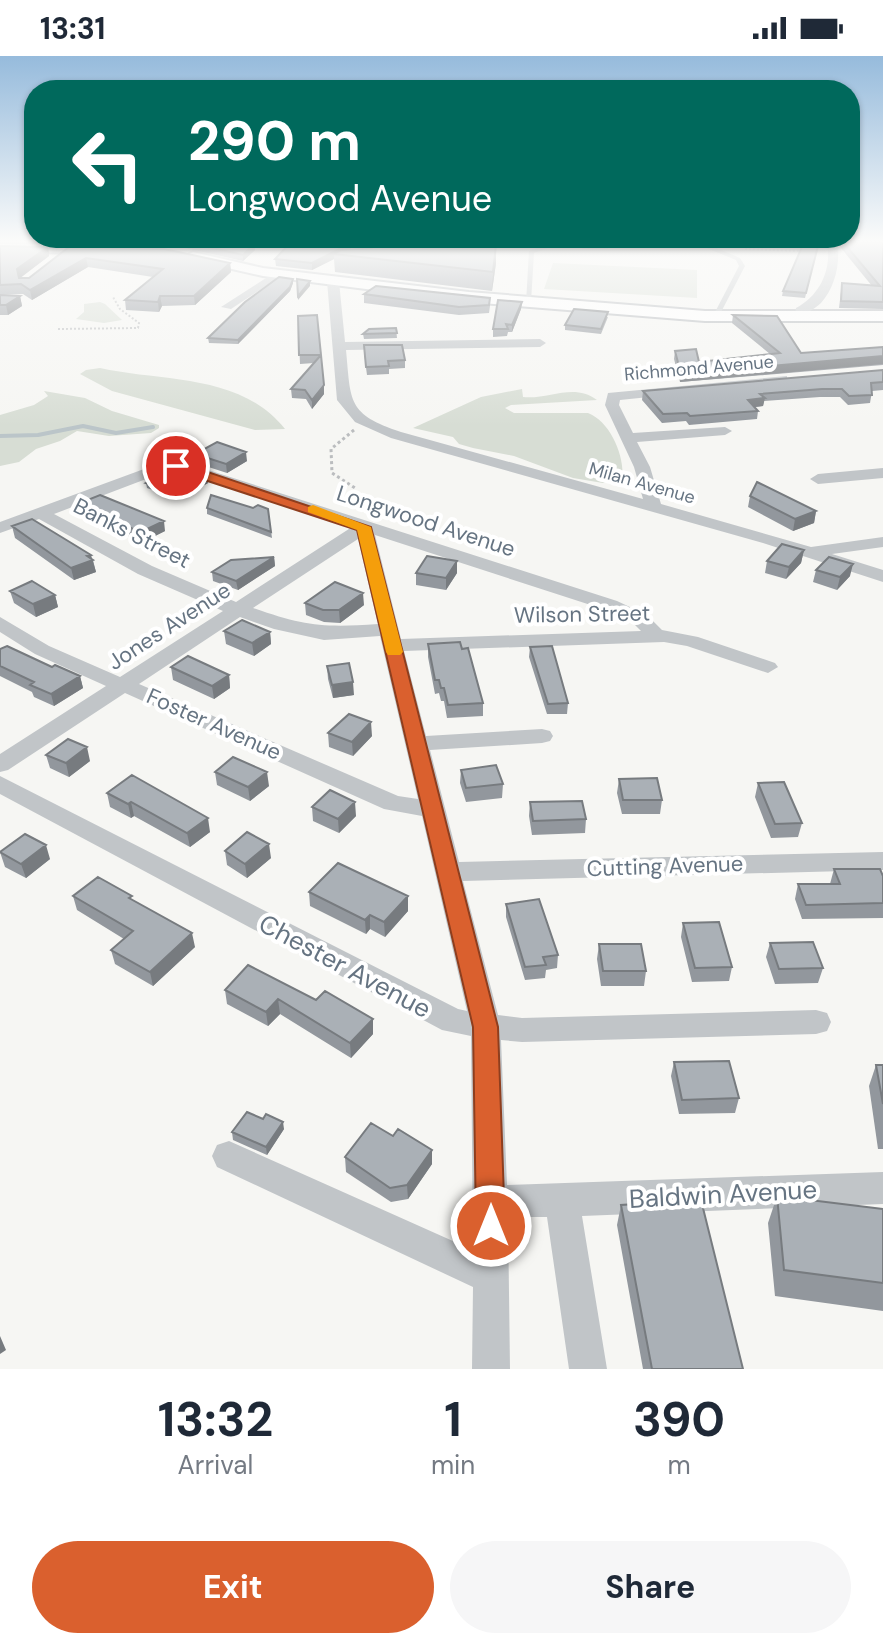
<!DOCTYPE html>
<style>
body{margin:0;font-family:"DM Sans",sans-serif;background:#f6f6f7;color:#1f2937;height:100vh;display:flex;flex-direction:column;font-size:30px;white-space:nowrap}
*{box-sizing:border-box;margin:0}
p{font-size:26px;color:#747a83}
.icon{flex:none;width:44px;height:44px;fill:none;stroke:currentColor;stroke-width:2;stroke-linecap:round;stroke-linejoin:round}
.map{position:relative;height:1313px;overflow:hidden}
.panel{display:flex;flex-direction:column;background:#fff;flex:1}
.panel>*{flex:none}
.guide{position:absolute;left:24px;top:24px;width:836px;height:168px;border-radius:32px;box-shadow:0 2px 6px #0004;background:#00695c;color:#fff;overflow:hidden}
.pin{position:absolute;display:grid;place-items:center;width:68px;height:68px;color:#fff;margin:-34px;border:4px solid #fff;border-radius:50%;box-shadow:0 2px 8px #0007}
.me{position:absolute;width:88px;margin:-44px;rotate:0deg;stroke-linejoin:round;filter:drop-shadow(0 0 6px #0008)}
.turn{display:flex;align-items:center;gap:28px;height:168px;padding:0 32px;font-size:36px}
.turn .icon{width:104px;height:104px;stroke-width:2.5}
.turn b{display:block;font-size:56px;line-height:68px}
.eta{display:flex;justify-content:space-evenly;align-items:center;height:136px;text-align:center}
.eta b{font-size:48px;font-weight:700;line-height:56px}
.primary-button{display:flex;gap:16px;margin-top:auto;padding:16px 32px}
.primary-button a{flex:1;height:92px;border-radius:48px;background:#da602e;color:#fff;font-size:32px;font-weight:700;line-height:92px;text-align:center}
.primary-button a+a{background:#f6f6f7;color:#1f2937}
.status{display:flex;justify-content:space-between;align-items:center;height:56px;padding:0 40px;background:#fff;direction:ltr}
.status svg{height:22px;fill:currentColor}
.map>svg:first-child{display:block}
.green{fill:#d7ddd4}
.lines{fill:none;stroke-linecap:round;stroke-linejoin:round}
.stream{stroke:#bbc5c9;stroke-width:4}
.secondary-casing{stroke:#b4b8bc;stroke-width:4}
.path-far1{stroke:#bbbdbf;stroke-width:2;stroke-dasharray:2 2;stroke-linecap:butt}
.path{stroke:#bbbdbf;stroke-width:3;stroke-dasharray:3 3;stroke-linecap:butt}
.lane{fill:#c1c5c8;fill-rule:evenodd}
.street{fill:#c1c5c8;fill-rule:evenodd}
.secondary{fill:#fff;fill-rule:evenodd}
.wall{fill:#92979d}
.shaded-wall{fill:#777b7f}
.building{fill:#aab0b6;stroke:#777b7f;stroke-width:2}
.route{fill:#da602e;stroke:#8e3e1e;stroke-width:2}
.slow{fill:#f59e0b}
.labels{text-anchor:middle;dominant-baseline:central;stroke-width:8;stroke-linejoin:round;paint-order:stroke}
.far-street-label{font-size:18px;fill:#667482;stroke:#fff}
.street-label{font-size:22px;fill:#667482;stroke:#fff}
.near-street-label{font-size:26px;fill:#667482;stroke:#fff}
</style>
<div class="status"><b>13:31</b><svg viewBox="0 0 49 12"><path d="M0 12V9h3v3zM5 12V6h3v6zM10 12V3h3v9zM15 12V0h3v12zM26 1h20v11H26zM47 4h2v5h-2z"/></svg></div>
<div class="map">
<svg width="883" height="1313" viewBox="0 0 883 1313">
<rect width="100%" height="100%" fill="#f6f6f3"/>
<path class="green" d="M553,207L697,214V242L544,233Z
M100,246L105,248L122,264L104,267L76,263L84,256V248Z
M100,312C162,326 241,317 285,373L255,374L112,335L80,318L86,314Z
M522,333L523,341C548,344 574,326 597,344L511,349L505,352L514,357H588C611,366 626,402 622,426L603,427L573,422L514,400L473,392L459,388L453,381L413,372L481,341Z
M44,335L85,342L112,355L159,369V372L151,377L109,380L77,375L60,385L36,393L19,406L0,410V359L34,349L48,340Z"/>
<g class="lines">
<path class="stream" d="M0,380L38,379L83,370L116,377L153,371"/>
<defs>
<path id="secondary" d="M0,188L106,189L113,193L106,197L0,196Z
M193,196L263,212L469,236L705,255H883V265H705L469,246L263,220L188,203L186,200Z"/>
</defs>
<use href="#secondary" class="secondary-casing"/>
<path class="path-far1" d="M745,193L804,195
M58,273L138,272L139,267L120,253L113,241"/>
<path class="path" d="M354,374L331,393L332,417L355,432L354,449"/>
<path class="lane" d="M578,186H583L585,189H605V186H703L740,202L745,210L719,260L716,262L713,260L739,210L736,204L699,189L610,190L608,193H583L580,190L548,192L534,197L531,246L526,247L529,195L547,188Z"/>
<path class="street" d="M827,186H837C841,206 835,232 821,247C814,254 807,255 802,264H794L796,252C820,239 832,214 827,186Z
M277,215L282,218L281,220L231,253L221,251Z
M333,222L339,225L345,286L540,283L546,287L540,291L346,294C351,346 347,358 401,376L643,443L634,411L605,349L608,337L787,320V326L782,327L620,344L619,349L633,377L725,371L732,375L725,379L637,386L650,411L661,448L811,491L883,481V491L832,498L883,514V526L763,487L391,382L355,366L337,344L327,225Z
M180,405L617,545L647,559L662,574L698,581L775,607L778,611L768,617L687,590L664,586L404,595L426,680L542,673L550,675L553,680L550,685L542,687L430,694L459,806L883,796V814L463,825L498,959L522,962L816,954L827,957L831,966L827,975L816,978L522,986L501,984L507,1129L883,1116V1148L582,1160L607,1313H569L547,1161H508L510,1313H472L473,1231L217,1111L212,1100L217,1089L229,1085L473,1194L471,980L442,974L0,738V720L458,953L467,955L422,760L384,753L125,637L8,714L0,716V698L106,630L35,598L0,576V561L49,590L120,621L223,555L138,518L39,463L0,477V466L144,413ZM179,415L352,471L236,546L152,510L54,458L154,420ZM375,479L603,553L633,567L641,575L401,583ZM358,483L378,568C324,572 304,570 253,552ZM240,561L274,573L324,584L380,580L418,743L398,740L139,628Z
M883,412V422L818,428L810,423L818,418Z"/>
<use href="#secondary" class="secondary"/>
</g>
<path class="wall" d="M85,186H250L254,188L255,194L243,205L167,188Z
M801,186H819L805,242L782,240L783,235L804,187Z
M840,186H883V253L839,252L842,227L872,230L841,192Z
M351,187V193L496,189V207L492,235L335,216L334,203L312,214L276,210L275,203Z
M0,190L48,191L49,200L19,222H29L69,191L230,207L231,216L195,249L162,250L159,256L126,254L125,244L153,221L88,211L32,244L23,238L0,239Z
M293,223V227L290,235L238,288L209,287L208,282Z
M364,238L490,242V250L489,257L459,259L364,247Z
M0,239L20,240L22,250L8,259H0Z
M522,246L521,253L512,276H508L507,280L493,281V273Z
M317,259L324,338L312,353L306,343L292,342L291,333L314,307L300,308L298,260Z
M733,259L801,297L883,291V309L680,326L674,303L675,295L699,306L770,298L732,267Z
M608,261L601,278L565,274V269Z
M396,272L397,282L364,283L363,278Z
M364,297L405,304V312L389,313V318L367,319Z
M883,314V334L872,335L870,347L848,349L840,341H820L764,345L763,350L755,351L758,355L757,363L689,369L686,365L662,367L642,344L643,335Z
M195,398L247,405L227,417L196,407Z
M146,427H208L179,443L147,432Z
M750,440L816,455L814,467L793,475L748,451Z
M80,447L165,475L145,485L136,484L82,457Z
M207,452L268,453L272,482L207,458Z
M12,470L91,503L93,504L96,516L74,524L15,482Z
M804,494L801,507L786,523L765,517L767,505Z
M274,501L275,510L238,534L213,525L212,516Z
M816,514L850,520L837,534L813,526Z
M416,517H457L446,534L416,529Z
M10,535L55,539L58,551L36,561L14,547Z
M305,547L364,549L340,567L324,566L306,559Z
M224,575L270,576L271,588L254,600L226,588Z
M428,588L462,593L483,647V660L447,662L444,645H441L439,637L435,638L428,601Z
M530,591L568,647L567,658H547L529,601Z
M0,593L80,620L83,632L54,650L34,641L32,636L0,620Z
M327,610L354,639L333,642L328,623Z
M171,611L229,619L230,632L214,643L173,624Z
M328,677L372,680L353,700L329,691Z
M46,699L90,705L69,721L50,712Z
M461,714L503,728L502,742L466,746L460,727Z
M215,716L269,730L250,745L217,729Z
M619,723L662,744L660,758H622L617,737Z
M758,727L802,767L798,781L771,782L755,741Z
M107,737L210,776L190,791L134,760L131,762L110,751Z
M530,746L586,763L585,777L532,779L529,760Z
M312,751L356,760L339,777L313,765Z
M225,795L271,802L247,822L227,809Z
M0,796L50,803L26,822L5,811Z
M834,813L883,820V862L802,863L795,843L798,828H830Z
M309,836L408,855L385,881L370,873L366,878L310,850Z
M73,840L133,845L195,891L153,930L115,908L111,894L124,883L77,854Z
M506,848L558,899L557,912L546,914L545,922L525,924L506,861Z
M683,867L732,911L729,925L692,926L681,881Z
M770,887L823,912L818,927L775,928L766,901Z
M599,888L646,915L644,930H601L597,903Z
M225,934L316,944L373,963V978L351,1002L280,958L268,970L227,948Z
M674,1006L739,1042L735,1057L679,1058L671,1020Z
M876,1009H883V1093H878L869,1030Z
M263,1063L284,1073L267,1099L233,1084L232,1076Z
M393,1080L432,1094V1108L408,1143L391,1146L346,1116L345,1101Z
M777,1140L883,1153V1255L775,1240L768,1167Z
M621,1149L743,1313H643L617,1169Z"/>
<path class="shaded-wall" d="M351,187V194L334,198V203L312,214V207Z
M254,188L255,194L243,205V199Z
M496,189V207L492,235L493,216Z
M48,191L49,200L19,223L17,213Z
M86,202L88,211L32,244L30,234Z
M230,207L231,216L195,249L194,240Z
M293,223V227L290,235L238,288V284Z
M310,225V230L298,244V240Z
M20,240L22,250L8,259L6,249Z
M160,240L162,250L159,256L158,246Z
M522,246L521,253L512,276V269Z
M883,300V308L680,326L681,318Z
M324,329V338L312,353V344Z
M765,342L763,350L747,352L748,344Z
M246,396L247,405L227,417L226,408Z
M207,422L208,427L179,443L178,437Z
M816,455L814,467L793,475L795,463Z
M164,465L165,475L145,485L143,475Z
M804,494L801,507L786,523L789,511Z
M91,499L96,516L74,524L71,512Z
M274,501L275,510L238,534L236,525Z
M457,505V517L446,534V522Z
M853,508L850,520L837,534L840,521Z
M363,537L364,549L340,567L339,554Z
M55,539L58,551L36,561L33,548Z
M270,576L271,588L254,600L252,587Z
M229,619L230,632L214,643L212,630Z
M80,620L83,632L54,650L51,638Z
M353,626L354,639L333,642L332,629Z
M371,666L372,680L353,700L352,686Z
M87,691L90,705L69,721L66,707Z
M267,716L269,730L250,745L248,731Z
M131,746L134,760L131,762L128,748Z
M355,746L356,760L339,777L338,763Z
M208,762L210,776L190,791L187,777Z
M269,788L271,802L247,822L245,808Z
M46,789L50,803L26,822L21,808Z
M408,840V855L385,881L384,866Z
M370,859V873L366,878L365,864Z
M192,877L195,891L153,930L150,916Z
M278,943L280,958L268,970L266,956Z
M373,963V978L351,1002L350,987Z
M283,1066L284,1073L267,1099L266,1091Z
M432,1094V1108L408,1143L407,1129Z
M0,1280L6,1294L0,1298Z"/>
<path class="building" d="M186,186H250L254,188L243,199Z
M291,186H344L351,187L312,207L275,203Z
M380,186H483V189H496L493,216L334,198L341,194L372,192Z
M804,186H819L806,237L783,235Z
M843,186H883V246L841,245L842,227L880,230Z
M0,190L48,191L17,213L19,222H29L69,191L164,193L230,207L194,240H160L158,246L125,244L163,213L86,202L30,234L21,228L0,229Z
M279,221L293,223L290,231L238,284L208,282L245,246Z
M297,223L310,225L298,240Z
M376,230L490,242L489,249L459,251L364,238Z
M0,239L20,240L6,249H0Z
M498,244L522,246L512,269L506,268L508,273H493Z
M574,253L608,256L601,273L565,269Z
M317,259L321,299H299L298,260Z
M733,259L777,260L801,297L883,291V300L681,318L675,295L696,293L699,306L780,297Z
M396,272L397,277L363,278L369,273Z
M364,289H402L405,304L388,305L389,310L366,311Z
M321,299L324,329L312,344L305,334L291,333Z
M883,314V326L871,327L872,339L849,340L842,333H822L760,338L765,342L748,344L758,355L690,360L687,357L663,358L643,335Z
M217,386L246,396L226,408L195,398Z
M178,412L207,422L178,437L146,427Z
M757,426L816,455L795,463L750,440Z
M100,439L164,465L143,475L135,474L80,447Z
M211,439L253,452L258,449L268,453L271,476L207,452Z
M32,463L91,499L87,500L93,504L71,512L12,470Z
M782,488L804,494L789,511L767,505Z
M427,500L457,505L446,522L416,517Z
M274,501L236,525L212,516L231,504Z
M829,501L853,508L840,521L816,514Z
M32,525L55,539L33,548L10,535Z
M335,526L363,537L339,554H323L305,547Z
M242,564L270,576L252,587L224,575Z
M460,586L462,593L468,592L483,647L448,649L444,632H441L439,624H435L428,588Z
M7,590L52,611L55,609L80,620L51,638L30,629L34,626L0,610V593Z
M552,590L568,647L548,648L530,591Z
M188,600L229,619L212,630L171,611Z
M349,607L353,626L332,629L327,610Z
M349,658L371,666L352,686L328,677Z
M68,683L87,691L66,707L46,699Z
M233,701L267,716L248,731L215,716Z
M496,709L503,728L466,732L461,714Z
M132,719L208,762L187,777L131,746L128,748L107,737Z
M657,722L662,744H623L619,723Z
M784,726L802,767L775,768L758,727Z
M330,734L355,746L338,763L312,751Z
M582,745L586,763L533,765L530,746Z
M247,776L269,788L245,808L225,795Z
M25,778L46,789L21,808L0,796Z
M338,807L408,840L384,866L370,859L365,864L309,836Z
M834,813H880L883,820V847L806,849L798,828H840Z
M98,821L132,840L129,842L192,877L150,916L111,894L133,875L73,840Z
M539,843L558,899L543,901L546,909L525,911L506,848Z
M719,866L732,911L695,912L683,867Z
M813,886L823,912L779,913L770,887Z
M599,888H641L646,915H603Z
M248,909L316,944L325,935L373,963L350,987L278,943L266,956L225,934Z
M729,1005L739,1042L682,1044L674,1006Z
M876,1009H883V1048Z
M247,1056L263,1063L266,1058L283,1066L266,1091L232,1076Z
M371,1067L393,1080L398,1073L432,1094L407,1129L390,1132L345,1101Z
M777,1140L883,1153V1227L784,1214Z
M701,1144L743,1313H652L621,1149Z"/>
<linearGradient id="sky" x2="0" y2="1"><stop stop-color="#96bbdc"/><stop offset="0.5" stop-color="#fbfbfa"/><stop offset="1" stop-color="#fbfbfa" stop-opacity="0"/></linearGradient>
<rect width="883" height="370" fill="url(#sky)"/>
<path class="route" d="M171,407H181L371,471L498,971L505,1170L501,1180L491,1184L481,1180L476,1170L473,971L357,474L171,413Z"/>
<path class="slow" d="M313,449L371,471L403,596L400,599H388L386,596L357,474L308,456V451Z"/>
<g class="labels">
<g class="far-street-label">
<text transform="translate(699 312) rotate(-5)">Richmond Avenue</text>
<text transform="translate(642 427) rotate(16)">Milan Avenue</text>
</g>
<g class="street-label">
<text transform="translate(426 465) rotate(18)">Longwood Avenue</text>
<text transform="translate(132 477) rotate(27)">Banks Street</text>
<text transform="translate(582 558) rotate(-1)">Wilson Street</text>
<text transform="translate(169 570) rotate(-33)">Jones Avenue</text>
<text transform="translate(214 668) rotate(24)">Foster Avenue</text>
<text transform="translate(665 810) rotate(-2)">Cutting Avenue</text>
</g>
<g class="near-street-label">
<text transform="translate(345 910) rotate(28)">Chester Avenue</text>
<text transform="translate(723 1138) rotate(-3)">Baldwin Avenue</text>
</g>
</g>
</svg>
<div class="pin" style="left:176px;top:410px;background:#d93025"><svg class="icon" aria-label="arrive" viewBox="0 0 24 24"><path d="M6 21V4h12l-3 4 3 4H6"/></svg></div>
<svg class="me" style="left:491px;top:1170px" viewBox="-20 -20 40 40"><circle r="17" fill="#da602e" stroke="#fff" stroke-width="3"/><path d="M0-11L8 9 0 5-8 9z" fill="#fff"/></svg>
<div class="guide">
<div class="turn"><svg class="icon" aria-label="left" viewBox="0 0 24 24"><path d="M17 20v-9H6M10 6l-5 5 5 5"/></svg><div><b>290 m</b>Longwood Avenue</div></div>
</div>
</div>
<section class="panel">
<div class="eta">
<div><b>13:32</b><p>Arrival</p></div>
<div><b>1</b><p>min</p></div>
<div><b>390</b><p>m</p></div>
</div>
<div class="primary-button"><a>Exit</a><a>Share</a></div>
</section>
